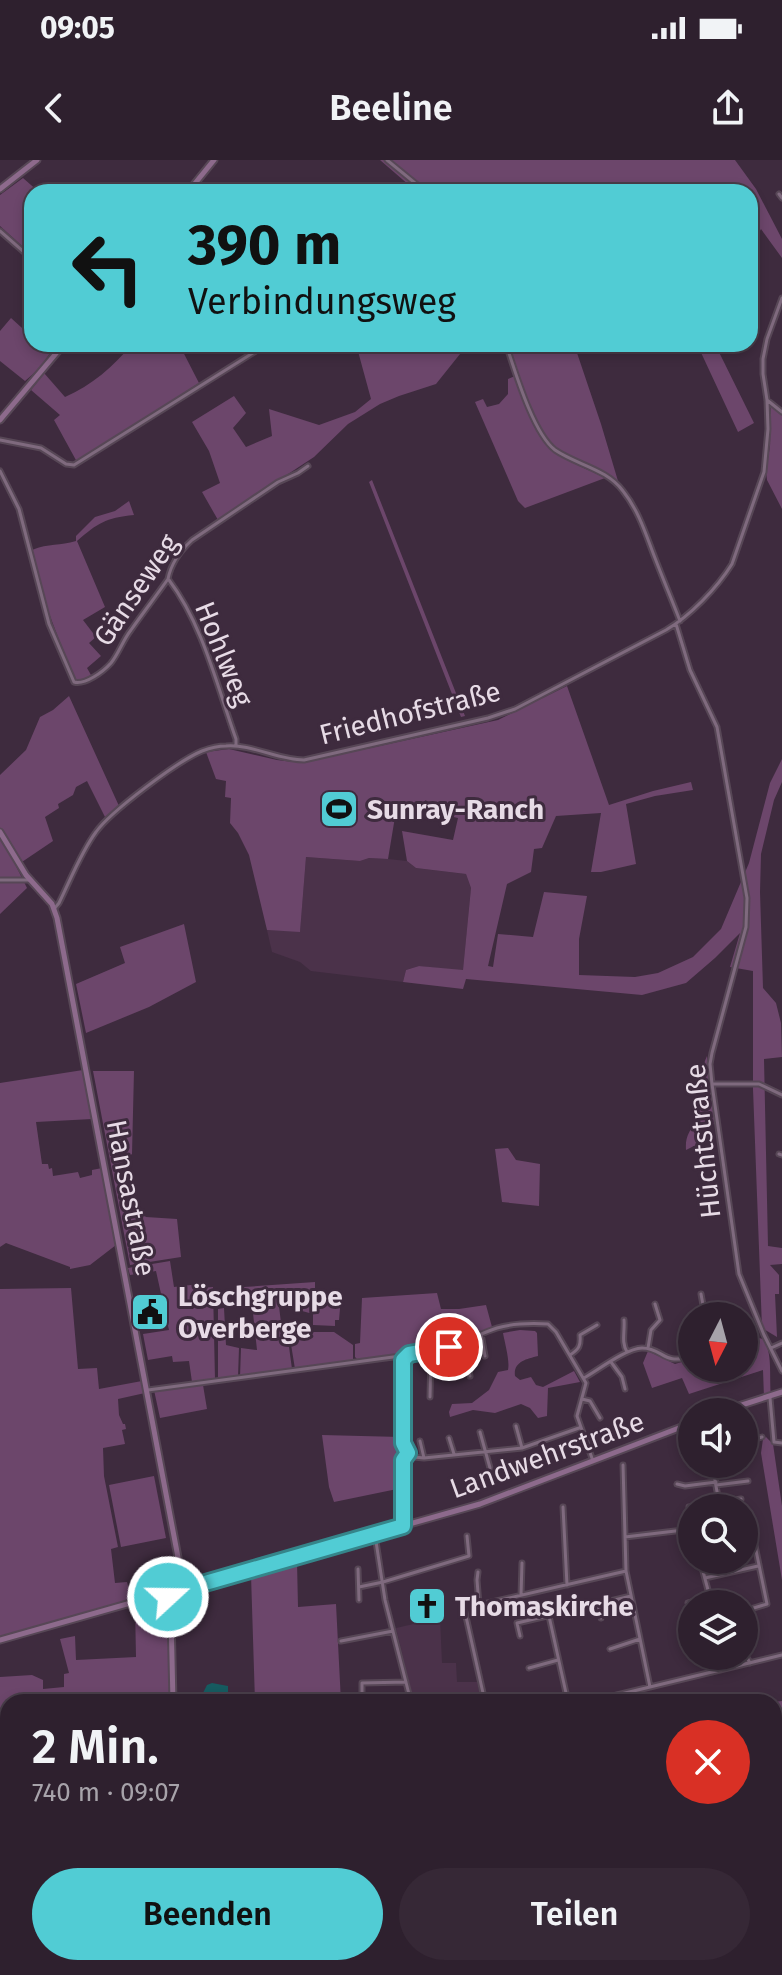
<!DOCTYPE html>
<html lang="de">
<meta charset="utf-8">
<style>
body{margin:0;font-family:"Fira Sans",sans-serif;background:#362836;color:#f1f3f6;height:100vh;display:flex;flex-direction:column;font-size:30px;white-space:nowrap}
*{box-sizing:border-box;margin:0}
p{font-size:26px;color:#a7a3aa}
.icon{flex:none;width:44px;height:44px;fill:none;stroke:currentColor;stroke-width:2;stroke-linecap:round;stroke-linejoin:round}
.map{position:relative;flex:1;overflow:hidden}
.side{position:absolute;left:0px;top:1534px;width:782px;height:282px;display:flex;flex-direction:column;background:#2e202e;border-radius:24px 24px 0 0;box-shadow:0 4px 12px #0003,0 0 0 2px #493e4a}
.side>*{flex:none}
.hud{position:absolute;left:24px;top:24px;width:734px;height:168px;border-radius:24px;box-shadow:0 4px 12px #0003,0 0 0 2px #493e4a;background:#51ccd4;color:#111;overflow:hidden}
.needle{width:52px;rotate:186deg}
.buttons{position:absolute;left:678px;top:1142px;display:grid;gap:16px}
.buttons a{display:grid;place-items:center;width:80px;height:80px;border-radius:50%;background:#2e202e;box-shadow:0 4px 12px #0003,0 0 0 2px #493e4a;font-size:40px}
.pin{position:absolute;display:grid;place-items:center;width:68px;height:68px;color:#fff;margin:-34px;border:4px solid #fff;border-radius:50%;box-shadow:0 2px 8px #0007}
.me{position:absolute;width:88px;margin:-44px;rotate:69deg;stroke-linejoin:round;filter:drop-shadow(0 0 6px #0008)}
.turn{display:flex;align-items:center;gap:28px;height:168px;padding:0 32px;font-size:36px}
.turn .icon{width:104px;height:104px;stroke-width:2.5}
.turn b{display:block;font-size:56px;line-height:68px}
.round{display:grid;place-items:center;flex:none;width:84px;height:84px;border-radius:42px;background:#362836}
.summary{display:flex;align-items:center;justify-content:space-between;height:136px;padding:0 32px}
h1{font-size:48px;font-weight:600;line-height:60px}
.primary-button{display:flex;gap:16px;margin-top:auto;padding:16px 32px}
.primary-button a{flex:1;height:92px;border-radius:48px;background:#51ccd4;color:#111;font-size:32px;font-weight:600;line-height:92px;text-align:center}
.primary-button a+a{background:#362836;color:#f1f3f6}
.status{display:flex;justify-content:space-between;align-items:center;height:56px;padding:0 40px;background:#2e202e;direction:ltr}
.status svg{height:22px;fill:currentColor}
header{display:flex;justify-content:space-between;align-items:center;height:104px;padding:0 32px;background:#2e202e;font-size:36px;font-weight:600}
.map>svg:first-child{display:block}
.built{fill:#4b324a}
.green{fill:#6c466b}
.water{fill:#165b60}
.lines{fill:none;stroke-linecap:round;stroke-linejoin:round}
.street-casing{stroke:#574756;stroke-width:7}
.secondary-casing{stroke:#574756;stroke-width:9}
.street{stroke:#7f6a7e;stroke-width:3}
.secondary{stroke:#8d6a8c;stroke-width:5}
.route-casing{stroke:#35858a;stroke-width:20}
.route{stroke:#51ccd4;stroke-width:14}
.labels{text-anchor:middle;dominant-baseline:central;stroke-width:6;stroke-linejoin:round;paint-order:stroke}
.street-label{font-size:28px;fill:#e7dbe6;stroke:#3e2b3e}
.poi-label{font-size:28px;font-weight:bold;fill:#e7dbe6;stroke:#3e2b3e;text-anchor:start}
</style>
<div class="status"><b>09:05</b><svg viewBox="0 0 49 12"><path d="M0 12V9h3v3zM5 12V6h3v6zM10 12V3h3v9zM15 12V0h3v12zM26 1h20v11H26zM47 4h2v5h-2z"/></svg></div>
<header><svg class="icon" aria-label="back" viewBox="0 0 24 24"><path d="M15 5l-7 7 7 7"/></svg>Beeline<svg class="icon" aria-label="share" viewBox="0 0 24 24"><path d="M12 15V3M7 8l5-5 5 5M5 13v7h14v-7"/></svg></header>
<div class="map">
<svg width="782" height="1815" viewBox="0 0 782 1815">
<rect width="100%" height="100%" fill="#3e2b3e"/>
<path class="built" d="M306,697L360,701L369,698L388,699L407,701L416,708L466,714L471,728L463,811L419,806L406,810L403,822L311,811L300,802L272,792L267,770L300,771Z
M440,1458L442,1503H456L457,1522H477L482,1542H414L396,1468Z"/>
<path class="green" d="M380,0H735L756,29L782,79V98L761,69L750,89V32H417Z
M23,18L39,32H32V95L0,66V35Z
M11,158L32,177V184H40L50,193L40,208L25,221L0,201V171Z
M132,184H179L199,223L77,302L54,260L60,255L31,230L44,213L65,237C92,225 113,207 132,184Z
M356,184H468L436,224L399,236L380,244L348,264L314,297L218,360L202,332L220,323L209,291L192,262L234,236L246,253L233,268L246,287L272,276L269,249L319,265L355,252L371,239Z
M509,184H574L601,264L618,321L556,288C530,261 519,219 509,184Z
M697,184H715L754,263L738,272Z
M515,216C524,241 532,274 553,291C567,302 588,309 605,318L525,348L518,341L475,242L483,239L487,247L499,244L508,234V219Z
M771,245L782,255V349L767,320L766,311L770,286Z
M372,320L465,556L461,557L369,322Z
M129,341L134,355C105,358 98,363 77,381L105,447L83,460L96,477L89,483L101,496L87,508L91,515L81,521L76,520C57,475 41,439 32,390C49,383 60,386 76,381V376L95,357L115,351Z
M567,526L609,645L653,631L691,622L693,630L655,636L626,644L636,704L601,712H591L601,653L556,656L542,688L534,689L531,712L507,724L488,806L493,807L498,774L533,777L544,732L587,736L579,779V815L635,817L658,813L693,797L721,769L749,703L770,623L782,599V622L774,640L761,694L760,732L763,828L776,843L781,863L782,897L764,899L768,1086L782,1088V1104L770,1105L779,1115V1134H775L777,1177L762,1168L753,929V811L730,807L740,773L715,798L686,823L642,835L466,819L463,829L403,822L406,810L419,806L463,810L471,728L466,714L416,708L407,701L402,671L453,680L458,658L427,651L428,644L426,640L407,656L395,657L388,699L369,698L360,701L306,697L300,772L267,770L249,695L238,673L230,663L231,638L225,637L226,621L216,619L206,592L229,589L277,600L302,603L498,560Z
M69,536L119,646L105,657L87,621L76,627L73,635L58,644L59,648L45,657L53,681L16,706L27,728L0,754V615L26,590L40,557L53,550Z
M184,764L196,822L149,847L86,873L76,824L125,803L120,787Z
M707,896L709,923L715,964L698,967L700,983L686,990C685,975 690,973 695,960C703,937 697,918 707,896Z
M83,910L92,959L36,962L42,1004H48L49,1009L52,1008L53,1016L78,1012L80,1018L92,1015V1010L102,1008L116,1085L90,1105L70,1109V1107L6,1083L0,1087V923Z
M93,911H134L132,994L122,1001L133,1046L146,1057L177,1059L181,1097L130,1105Z
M508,988L516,1000L540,1004L539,1046L502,1042L495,989Z
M170,1101L174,1127L199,1124L200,1128L213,1127L215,1220L192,1222L189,1201L173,1202L172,1196L148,1200L143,1174L169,1170L156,1111L130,1115L128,1108Z
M315,1122V1135L341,1137L339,1160H335V1166L313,1165V1154L302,1151L301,1136L278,1138L282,1171L287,1172L292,1209L240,1217L241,1188L257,1190L252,1144H246L244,1127Z
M71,1128L78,1209L97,1208L99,1229L142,1221L145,1233L118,1239L119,1255L123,1264H125L126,1269L122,1270L125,1284L103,1288L104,1316L118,1387L111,1389L115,1423L127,1422L133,1443L0,1478V1129Z
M437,1133L441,1149H459L486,1145L492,1167L451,1185L358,1200L355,1197V1184L360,1183L362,1138Z
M224,1148L226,1185L239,1188L238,1217L218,1220V1149Z
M520,1170L535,1171L537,1173L538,1196C526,1199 513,1202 515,1216L520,1220L531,1217L536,1225L543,1227L574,1211L580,1222L548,1228L547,1256L538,1258L530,1248L521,1244L495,1253L473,1250L450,1257L449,1252L452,1244L472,1243L489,1230L498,1212L508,1210C510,1201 505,1184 503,1173Z
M289,1172H334L353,1185V1201L295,1209Z
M759,1178L763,1179C773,1191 769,1218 771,1236L764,1238L763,1210L689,1234L682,1218L652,1228L643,1203L648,1191L675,1204L692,1199V1208H744V1183Z
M203,1225L207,1249L160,1258L154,1230Z
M322,1275L401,1277L402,1328L334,1342L329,1327Z
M766,1277L773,1284L782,1346V1420L761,1293L763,1279Z
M154,1316L166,1378L121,1387L109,1325Z
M297,1402L298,1447L336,1444L341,1542H255L251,1415Z
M150,1443C160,1443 164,1445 169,1455L170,1542H8V1613L0,1619V1517L32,1515L43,1520V1529L64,1527V1514L69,1513L60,1479L75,1476L76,1500L136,1497L135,1447Z
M782,1541V1722H774V1542Z
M187,1808H265V1815H187Z
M416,1808H520L521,1815H416Z
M524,1808H704L702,1815H525Z"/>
<path class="water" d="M212,1523L228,1526V1542H201L203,1533L207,1525Z"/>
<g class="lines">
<defs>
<path id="street" d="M387,0L426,32
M779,34L782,38
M0,71L32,99
M506,184C515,211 533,273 555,290C577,305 607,309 623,331C639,351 646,375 655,398C663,419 672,440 680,461
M767,240L782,252
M0,280L41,288L66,304L74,305L267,184
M0,311L19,349L49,464L74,522C85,525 103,512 111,503C119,493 123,480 131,470C143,453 156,436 168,419C171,403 180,391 192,380L278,322L298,313L308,306
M169,420C203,465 217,526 236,579V586
M676,464L690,510L717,567L747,738L746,767L712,893L710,904L712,924L739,1114L764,1175L782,1211
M0,720H30
M54,749L59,743C70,721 81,692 96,672C111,651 178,601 202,591C210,588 218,586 226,586C252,584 278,600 304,600L488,558L515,549L666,470C690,456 717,428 732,404L764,312L768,269L767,240L763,214V199L767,179L782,138
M712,924H759L782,935
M779,994L782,995
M701,1134L705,1156
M624,1160C625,1172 621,1182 627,1192
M481,1174L485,1196
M463,1182L470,1216
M648,1188L651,1170L660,1160L655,1144
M771,1188L782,1183
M570,1195C579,1189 581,1186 580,1175L597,1165
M403,1198V1283L408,1293L403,1300V1366
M611,1202L622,1217L625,1229
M584,1218C598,1210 627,1188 642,1188C664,1188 662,1206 692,1196
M148,1230L393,1197C410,1196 431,1192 449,1187C466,1182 481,1173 497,1168C514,1163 531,1163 548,1164L556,1172L586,1223L577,1256L593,1301
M430,1237L431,1191
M770,1238L774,1282L782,1283
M582,1239L590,1241L600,1258
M516,1266L522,1288
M480,1272L490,1308
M449,1278L454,1294
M420,1281L424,1298
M744,1282L762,1277
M408,1293L414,1297L424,1298L522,1288L579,1268
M712,1304L720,1348
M623,1305L626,1411L650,1527
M677,1324L685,1326L716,1322
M716,1325L748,1321
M563,1347L567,1425
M689,1347L741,1339
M744,1362L750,1361L767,1444L744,1451
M375,1375L385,1440L411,1542
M625,1377L692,1369
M700,1400L708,1430L716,1444
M358,1409L359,1440
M478,1412L477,1420L479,1445L626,1411
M705,1418L758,1406
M359,1427L383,1422L469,1396L467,1376
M521,1435L522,1403
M688,1443L712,1437
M547,1447L568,1542
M465,1452L485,1542
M601,1458L598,1444L631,1436
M691,1475H692
M520,1476L517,1463L547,1456
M341,1481L393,1471
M610,1489L640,1479
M744,1492L750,1503
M529,1508L558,1500
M362,1542V1523L406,1522
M588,1542L782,1495"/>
<path id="secondary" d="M0,29L37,0
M188,32L214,0
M0,260L64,184
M0,672L26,715L52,744L57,758L184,1429
M720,1252L782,1232
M167,1434L171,1455L173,1542
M0,1480L480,1344L692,1263
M181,1808V1815
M771,1815L782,1811"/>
</defs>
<use href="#street" class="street-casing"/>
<use href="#secondary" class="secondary-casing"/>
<use href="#street" class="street"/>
<use href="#secondary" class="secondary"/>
</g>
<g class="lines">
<defs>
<path id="route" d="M168,1437L167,1434L403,1366V1300L408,1293L403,1283V1200L409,1194L449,1187"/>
</defs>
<use href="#route" class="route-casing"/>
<use href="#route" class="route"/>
</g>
<defs>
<symbol id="stadium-square" viewBox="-11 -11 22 22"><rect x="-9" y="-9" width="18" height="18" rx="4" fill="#51ccd4" stroke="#3e2b3e"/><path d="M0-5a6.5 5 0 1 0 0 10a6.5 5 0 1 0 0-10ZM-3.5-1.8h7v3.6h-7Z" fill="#111"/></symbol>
<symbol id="civic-square" viewBox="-11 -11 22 22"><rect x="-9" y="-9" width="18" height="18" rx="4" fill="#51ccd4" stroke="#3e2b3e"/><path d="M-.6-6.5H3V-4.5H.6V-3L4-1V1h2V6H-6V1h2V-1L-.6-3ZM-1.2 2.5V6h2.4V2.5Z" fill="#111"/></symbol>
<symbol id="church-square" viewBox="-11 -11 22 22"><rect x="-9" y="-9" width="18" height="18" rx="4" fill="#51ccd4" stroke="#3e2b3e"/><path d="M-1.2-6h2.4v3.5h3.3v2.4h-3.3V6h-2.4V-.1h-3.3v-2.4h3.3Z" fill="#111"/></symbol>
</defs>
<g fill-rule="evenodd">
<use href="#stadium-square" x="317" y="627" width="44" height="44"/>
<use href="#civic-square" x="128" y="1130" width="44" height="44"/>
<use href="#church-square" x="405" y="1424" width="44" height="44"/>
</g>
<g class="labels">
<g class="street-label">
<text transform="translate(136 430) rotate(-56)">Gänseweg</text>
<text transform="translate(224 494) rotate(68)">Hohlweg</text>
<text transform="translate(410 553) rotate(-14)">Friedhofstraße</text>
<text transform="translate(703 981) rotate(-96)">Hüchtstraße</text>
<text transform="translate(131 1038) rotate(79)">Hansastraße</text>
<text transform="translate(547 1295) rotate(-20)">Landwehrstraße</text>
</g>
<g class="poi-label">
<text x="367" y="649">Sunray-Ranch</text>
<text x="178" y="1136">Löschgruppe<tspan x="178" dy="32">Overberge</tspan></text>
<text x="455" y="1446">Thomaskirche</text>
</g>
</g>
</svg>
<div class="buttons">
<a><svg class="needle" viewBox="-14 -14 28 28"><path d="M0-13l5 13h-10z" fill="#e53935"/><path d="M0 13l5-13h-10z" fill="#a7a3aa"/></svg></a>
<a><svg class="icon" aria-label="sound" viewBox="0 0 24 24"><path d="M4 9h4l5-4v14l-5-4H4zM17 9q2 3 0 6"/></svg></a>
<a><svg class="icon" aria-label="search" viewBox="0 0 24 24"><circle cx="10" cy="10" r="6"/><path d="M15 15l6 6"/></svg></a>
<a><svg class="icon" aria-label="layers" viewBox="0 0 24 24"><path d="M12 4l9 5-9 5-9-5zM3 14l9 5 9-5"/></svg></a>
</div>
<div class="pin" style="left:449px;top:1187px;background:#d93025"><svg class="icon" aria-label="arrive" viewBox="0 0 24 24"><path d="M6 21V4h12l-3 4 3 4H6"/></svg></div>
<svg class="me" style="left:168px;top:1437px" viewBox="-20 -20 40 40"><circle r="17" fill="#51ccd4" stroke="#fff" stroke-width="3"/><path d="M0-11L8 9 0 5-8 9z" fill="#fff"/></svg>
<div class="hud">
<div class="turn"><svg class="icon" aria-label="left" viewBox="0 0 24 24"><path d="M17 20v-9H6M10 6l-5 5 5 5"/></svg><div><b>390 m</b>Verbindungsweg</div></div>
</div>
<section class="side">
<div class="summary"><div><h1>2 Min.</h1><p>740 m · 09:07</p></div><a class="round" style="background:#d93025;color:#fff"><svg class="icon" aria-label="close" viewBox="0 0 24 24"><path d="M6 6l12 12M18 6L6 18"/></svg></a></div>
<div class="primary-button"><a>Beenden</a><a>Teilen</a></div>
</section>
</div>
